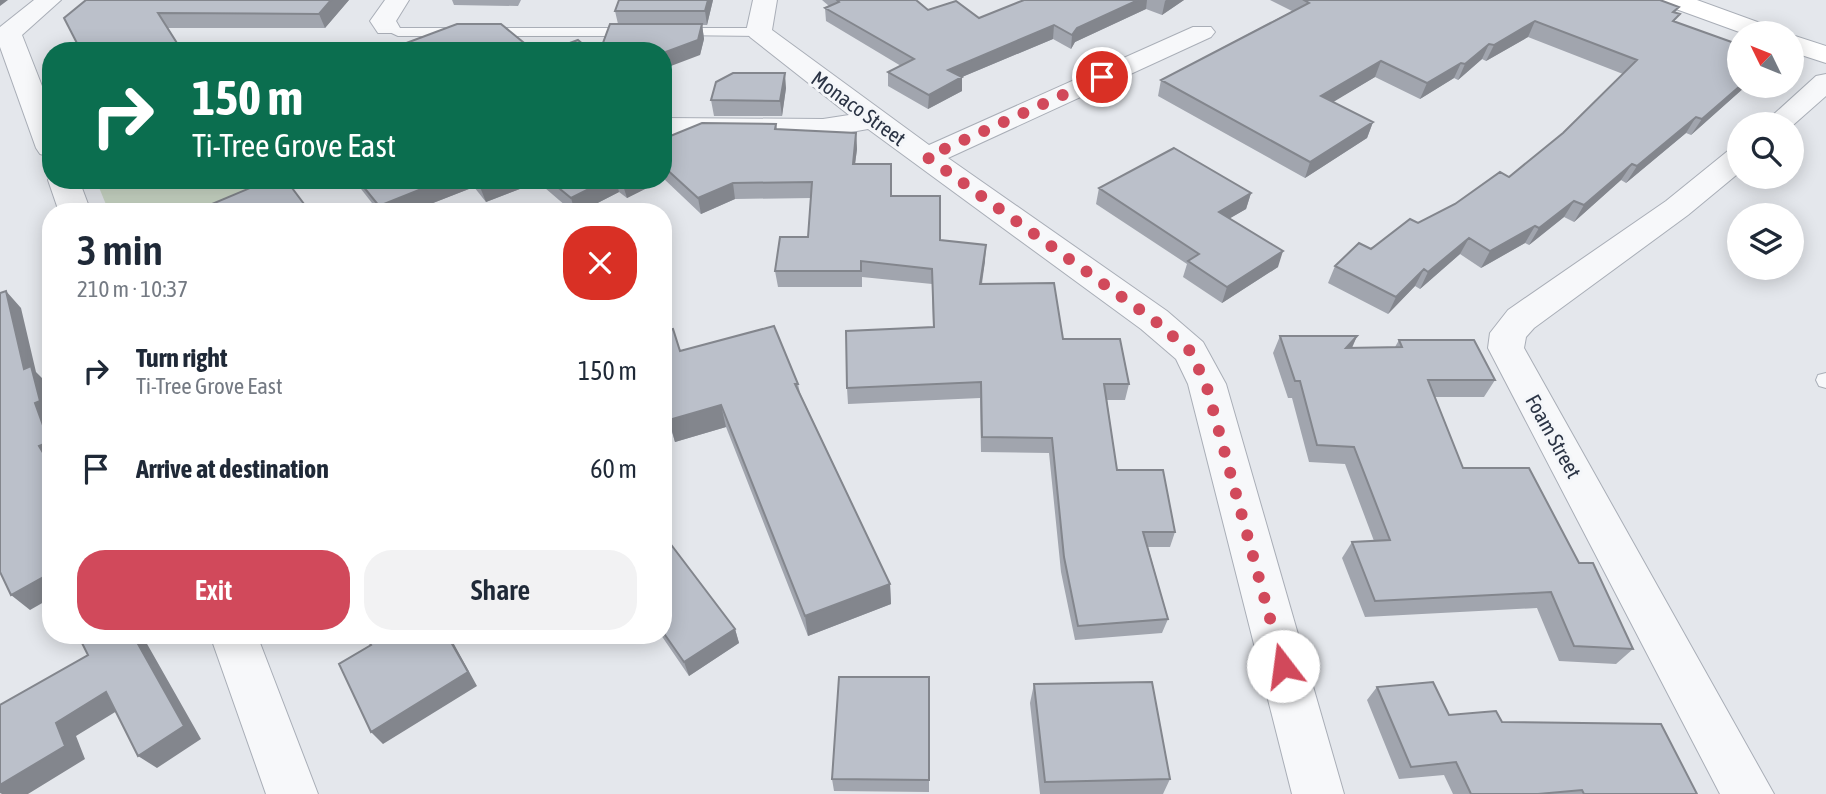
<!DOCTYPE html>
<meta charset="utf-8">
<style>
body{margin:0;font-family:"Asap Condensed",sans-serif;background:#f2f2f3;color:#1f2937;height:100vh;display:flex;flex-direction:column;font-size:26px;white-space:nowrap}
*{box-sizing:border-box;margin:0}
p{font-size:23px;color:#747a83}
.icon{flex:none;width:38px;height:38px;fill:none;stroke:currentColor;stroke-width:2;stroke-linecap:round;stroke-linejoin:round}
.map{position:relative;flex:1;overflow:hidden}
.details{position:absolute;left:42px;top:203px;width:630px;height:441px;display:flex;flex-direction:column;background:#fff;border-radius:28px;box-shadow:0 4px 18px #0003}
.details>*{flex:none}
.guide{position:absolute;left:42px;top:42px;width:630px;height:147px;border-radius:28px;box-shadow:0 4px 18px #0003;background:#0b6e4f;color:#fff;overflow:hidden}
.needle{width:46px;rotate:313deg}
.buttons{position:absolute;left:1727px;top:21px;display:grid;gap:14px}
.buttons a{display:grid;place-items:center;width:77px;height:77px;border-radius:50%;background:#fff;box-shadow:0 4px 18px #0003;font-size:35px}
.pin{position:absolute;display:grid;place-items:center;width:60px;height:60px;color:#fff;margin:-30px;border:4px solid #fff;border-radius:50%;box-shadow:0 2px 7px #0007}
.me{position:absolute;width:77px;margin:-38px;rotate:345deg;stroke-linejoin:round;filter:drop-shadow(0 0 5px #0008)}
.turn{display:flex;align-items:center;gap:24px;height:147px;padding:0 35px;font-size:32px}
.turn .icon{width:91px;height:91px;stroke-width:2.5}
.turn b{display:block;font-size:49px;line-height:60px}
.round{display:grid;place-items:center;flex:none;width:74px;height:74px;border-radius:28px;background:#f2f2f3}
.headline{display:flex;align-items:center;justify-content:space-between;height:119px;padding:0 35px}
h1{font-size:42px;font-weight:600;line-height:52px}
.cta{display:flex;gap:14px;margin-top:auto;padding:14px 35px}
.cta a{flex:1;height:80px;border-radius:28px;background:#d1495b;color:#fff;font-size:28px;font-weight:600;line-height:80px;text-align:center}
.cta a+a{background:#f2f2f3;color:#1f2937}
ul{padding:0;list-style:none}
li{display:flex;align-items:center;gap:21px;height:98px;padding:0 35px}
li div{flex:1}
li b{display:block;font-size:26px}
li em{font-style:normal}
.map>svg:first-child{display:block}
.green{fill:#c9d6c5}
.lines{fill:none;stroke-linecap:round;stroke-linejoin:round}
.lane-casing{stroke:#a9aeb7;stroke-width:2}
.street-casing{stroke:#a9aeb7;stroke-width:2}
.secondary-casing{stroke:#a9aeb7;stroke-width:2}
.lane{fill:#f7f8fa;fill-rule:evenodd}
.street{fill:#f7f8fa;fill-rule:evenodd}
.secondary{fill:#fff;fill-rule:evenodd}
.wall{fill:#a1a5ae}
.shaded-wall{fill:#83868d}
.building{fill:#bbc0ca;stroke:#83868d;stroke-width:2}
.route{stroke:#d1495b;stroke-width:12;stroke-dasharray:0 21.6}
.labels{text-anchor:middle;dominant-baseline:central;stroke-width:6;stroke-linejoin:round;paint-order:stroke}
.street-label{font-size:21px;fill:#2b3445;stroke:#f4f6f9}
</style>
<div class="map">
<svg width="1826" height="794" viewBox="0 0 1826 794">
<rect width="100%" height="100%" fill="#e4e7ec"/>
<path class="green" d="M96,180H307L219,212H109Z"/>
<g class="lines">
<defs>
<path id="lane" d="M387,24L399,28H634L640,32L634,36H398L381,28Z
M678,28H759L765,32L759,36L673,35L672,32Z
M1826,373V388L1819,386L1816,380L1818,375Z"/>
<path id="street" d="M34,0H61L22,35L51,109V157L40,154L36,148L0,47V27Z
M385,0H409L396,21L400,28L396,33H378L370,21Z
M753,0H777L772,30L929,145L1193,27H1211L1215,32L1211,37L948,158L1167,311L1203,342L1226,384L1344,794H1292L1188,384L1176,359L1141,329L868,129L823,137L663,136V118L823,119L849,115L750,37L746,32Z
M1826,74V96L1792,126L1763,124L1816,76Z
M1740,147V172L1688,215L1534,328L1526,337L1524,348L1774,794H1720L1488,348L1490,333L1508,310L1666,201L1729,150Z
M51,175V180H79L91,212H59L48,180Z
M210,635H257L318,794H266Z"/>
<path id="secondary" d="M1662,0H1697L1774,28L1778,33H1742L1665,5Z
M1792,35L1826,46V63L1792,52Z"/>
</defs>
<use href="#lane" class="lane-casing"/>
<use href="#street" class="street-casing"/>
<use href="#secondary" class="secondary-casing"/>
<use href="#lane" class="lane"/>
<use href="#street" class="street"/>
<use href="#secondary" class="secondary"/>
</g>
<path class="wall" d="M349,0L325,28H167L64,18Z
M452,0H521L518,6L454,5Z
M713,0L707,25H702L704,39L700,55L618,24L615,11Z
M822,0H916L928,10L979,18L1024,0H1184L1162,15L1146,9L1075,42L1071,49L1053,39L962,77V91L928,109L888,86V72L901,66L826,21L825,8L829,6Z
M1270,0H1660L1679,7L1675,13V22L1740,86H1746L1691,135L1686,133L1626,183L1621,180L1574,222L1564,217L1529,245L1525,243L1481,268L1460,254L1420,289L1415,286L1388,314L1328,283L1335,266L1509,177L1563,133L1623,74L1528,37L1486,61L1482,59L1458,80L1454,78L1420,99L1375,77L1332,102L1373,122L1367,138L1305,178L1158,96L1161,80L1292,11Z
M786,88L782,116H714L711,100Z
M776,124L777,129L856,133L857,149L855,164L940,240L985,261L982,284L1129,384L1125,400H1107L1117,470L1175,532L1170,547H1148L1168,619L1162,633L1075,640L1061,572L1049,453L981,452L980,398L848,404L847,388L933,327L932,284L862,277V287H778L775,271L808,237L811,198L735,199L701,214L663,178V139Z
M354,180H522L525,187L486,202L474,187L410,212H379Z
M537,180H659V182L627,198L619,192L580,212H573L538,182Z
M1099,188L1251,193L1246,209L1230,218L1278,267L1222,303L1183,277L1187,264L1096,204Z
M1280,336H1357L1352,348L1395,347L1399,340L1495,380L1484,397H1435L1463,468L1579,563L1633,649L1616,664L1559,661L1537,608L1365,617L1342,558L1352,542L1374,541L1345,464L1309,462L1292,398H1288L1273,353Z
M680,351L798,384L800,393L890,584L891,604L808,636L726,427L675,442L668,419L663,420Z
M663,534L735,629L739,643L689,676L661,635H663Z
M1034,684L1170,779L1163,794H1040L1030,703Z
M1377,687L1449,715L1502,722L1697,794H1453L1444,775L1399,779L1367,700Z
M832,779L929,780V792L834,791Z"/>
<path class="shaded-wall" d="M0,0H8L0,6Z
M331,0H349L325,28L319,14Z
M708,0H713L707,25L705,11Z
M1138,0H1147L1146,9L1075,42L1071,49L1072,35L1077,28Z
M1166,0H1184L1162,15L1165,1Z
M1535,21L1528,37L1486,61L1494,45Z
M702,24L704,39L700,55L663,69V53Z
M1054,25L1053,39L962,77V91L928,109L929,95L948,70Z
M1489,44L1482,59L1458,80L1465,64Z
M1381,61L1375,77L1315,113L1321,96Z
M1461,63L1454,78L1420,99L1427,83Z
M785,73L786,88L782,116L780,101Z
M1740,86H1746L1691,135L1702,119Z
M1696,117L1686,133L1626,183L1637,166Z
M1373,122L1367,138L1305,178L1310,162Z
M856,133L857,149L853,179V164Z
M1632,164L1621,180L1574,222L1584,205Z
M444,180H471L474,187L410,212H382L379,206Z
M497,180H522L525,187L486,202L480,187Z
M607,180H616L619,192L580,212H575L571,198Z
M627,180H659V182L627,198L622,182Z
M733,183L735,199L701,214L698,198Z
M1251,193L1246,209L1215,227L1219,212Z
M1574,201L1564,217L1529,245L1539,228Z
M1535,226L1525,243L1481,268L1490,251Z
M1469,238L1460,254L1420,289L1428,272Z
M986,245L985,261L979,299L980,284Z
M1283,251L1278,267L1222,303L1227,287Z
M1424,269L1415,286L1388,314L1396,297Z
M6,291L21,308L36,372L46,382L51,399V466L39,446L35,403L24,369Z
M1357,336L1349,354L1346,348Z
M663,402L668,419L663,420Z
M721,405L726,427L675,442L669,420Z
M47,575L51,577V598L30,610L11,595Z
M890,584L891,604L808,636L805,616Z
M735,629L739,643L689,676L684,662Z
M133,635H142L201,739L157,768L138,756Z
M447,635H449L477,686L383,744L371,732Z
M106,692L125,706L76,736L85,759L28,794H2L0,793V785L56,723Z"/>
<path class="building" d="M86,0H331L319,14L158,13L182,51H81L64,18Z
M619,0H708L705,11H615Z
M837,0H916L928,10L956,1L979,18L1024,0H1138L1077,28L1072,35L1054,25L948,70L962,77L929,95L888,72L914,59L825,8L839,2Z
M1304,0H1660L1679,7L1673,12L1680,14L1673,21L1740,45V86L1702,119L1696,117L1637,166L1632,164L1584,205L1574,201L1539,228L1535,226L1490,251L1469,238L1428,272L1424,269L1396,297L1335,266L1359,243L1371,249L1410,219L1418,223L1455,204L1500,172L1509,177L1563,133L1637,60L1535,21L1494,45L1489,44L1465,64L1461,63L1427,83L1381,61L1321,96L1373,122L1310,162L1161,80L1309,3Z
M457,24H501L534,51H385Z
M610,24H702L698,40L663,53V51H600Z
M578,40L591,51H548Z
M733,73H785L780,101L711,100L716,82Z
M702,123L776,124L775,129L856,133L853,164H891V196H940V240L986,245L980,284L1054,283L1063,339H1120L1129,384H1104L1117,470H1163L1175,532H1143L1168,619L1078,626L1064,557L1052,438L982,437L981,382L847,388L846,331L934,327L932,269L861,261V271H775L780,237H808L812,182L733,183L698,198L663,166V139Z
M1174,148L1251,193L1219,212L1283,251L1227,287L1188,261L1199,254L1099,188Z
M269,180H286L310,212H193Z
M358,180H444L379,206Z
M475,180H497L480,187Z
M549,180H607L571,198Z
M6,291L24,369L31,366L40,401L35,403L49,442L39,446L51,466V581L47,575L11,595L0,572V293Z
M774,326L798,384H795L890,584L805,616L721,405L669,420L663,401V331L673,329L680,351Z
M1280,336H1357L1346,348L1402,347L1399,340H1474L1495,380H1428L1463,468H1529L1579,563H1593L1633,649L1574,646L1551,592L1375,601L1352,542L1390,540L1354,447L1317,445L1300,381H1295Z
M663,534L735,629L684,662L663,632Z
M78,635H133L184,726L138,756L106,692L56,723L65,746L0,785V705L88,655Z
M363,635H447L468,672L371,732L339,664L371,645Z
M839,677H929V780L832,779Z
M1152,682L1170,779L1045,782L1034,684Z
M1433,682L1449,715L1496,711L1502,722L1661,724L1697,794H1584L1582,790L1538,794H1471L1456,762L1411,767L1377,687Z"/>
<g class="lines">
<path class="route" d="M1102,77L927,157L1154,320L1190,351L1206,384L1283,666"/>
</g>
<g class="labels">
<g class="street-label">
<text transform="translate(859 108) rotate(36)">Monaco Street</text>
<text transform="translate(1554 436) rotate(61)">Foam Street</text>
</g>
</g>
</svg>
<div class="buttons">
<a><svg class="needle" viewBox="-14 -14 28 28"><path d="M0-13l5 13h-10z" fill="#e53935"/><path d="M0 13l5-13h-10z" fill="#747a83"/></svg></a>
<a><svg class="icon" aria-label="search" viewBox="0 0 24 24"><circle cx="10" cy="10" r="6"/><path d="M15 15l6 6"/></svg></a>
<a><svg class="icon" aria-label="layers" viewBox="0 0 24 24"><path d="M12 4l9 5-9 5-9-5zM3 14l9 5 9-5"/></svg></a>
</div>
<div class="pin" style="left:1102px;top:77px;background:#d93025"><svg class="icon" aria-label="arrive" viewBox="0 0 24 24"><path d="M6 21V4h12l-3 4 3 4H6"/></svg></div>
<svg class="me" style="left:1283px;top:666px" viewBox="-20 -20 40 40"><circle r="19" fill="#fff"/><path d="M0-13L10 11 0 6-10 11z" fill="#d1495b"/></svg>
<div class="guide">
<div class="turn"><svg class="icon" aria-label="right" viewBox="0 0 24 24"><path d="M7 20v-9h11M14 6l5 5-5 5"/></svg><div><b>150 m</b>Ti-Tree Grove East</div></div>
</div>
<section class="details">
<div class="headline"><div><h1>3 min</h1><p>210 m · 10:37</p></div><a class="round" style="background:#d93025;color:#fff"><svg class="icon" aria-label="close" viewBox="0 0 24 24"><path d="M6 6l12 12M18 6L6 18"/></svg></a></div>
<ul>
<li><svg class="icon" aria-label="right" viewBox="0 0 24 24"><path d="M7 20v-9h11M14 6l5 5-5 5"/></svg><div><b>Turn right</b><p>Ti-Tree Grove East</p></div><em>150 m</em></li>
<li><svg class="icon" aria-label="arrive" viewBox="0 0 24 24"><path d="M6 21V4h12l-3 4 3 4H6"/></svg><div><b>Arrive at destination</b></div><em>60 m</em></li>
</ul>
<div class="cta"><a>Exit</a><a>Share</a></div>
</section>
</div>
